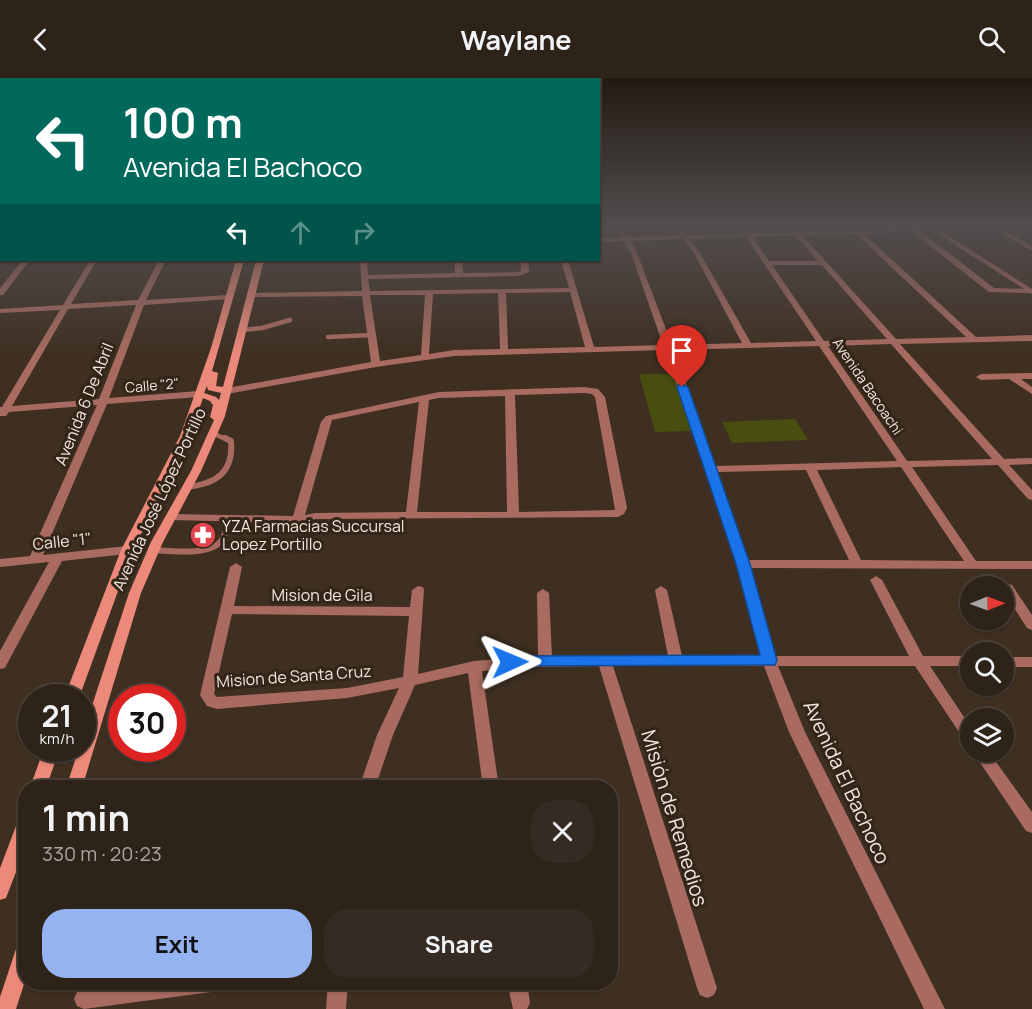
<!DOCTYPE html>
<meta charset="utf-8">
<style>
body{margin:0;font-family:Manrope,sans-serif;background:#362b22;color:#f1f3f6;height:100vh;display:flex;flex-direction:column;font-size:22px;white-space:nowrap}
*{box-sizing:border-box;margin:0}
p{font-size:20px;color:#a7a4a2}
.icon{flex:none;width:33px;height:33px;fill:none;stroke:currentColor;stroke-width:2;stroke-linecap:round;stroke-linejoin:round}
.map{position:relative;flex:1;overflow:hidden}
.side{position:absolute;left:18px;top:702px;width:600px;height:210px;display:flex;flex-direction:column;background:#2e2319;border-radius:24px;box-shadow:0 2px 4px #0004,0 0 0 2px #494038}
.side>*{flex:none}
.guide{position:absolute;left:0px;top:0px;width:600px;height:183px;box-shadow:0 2px 4px #0004,0 0 0 2px #494038;background:#00695c;color:#fff;overflow:hidden}
.needle{width:39px;rotate:89deg}
.buttons{position:absolute;left:960px;top:498px;display:grid;gap:12px}
.buttons a{display:grid;place-items:center;width:54px;height:54px;border-radius:50%;background:#2e2319;box-shadow:0 2px 4px #0004,0 0 0 2px #494038;font-size:30px}
.speed{position:absolute;left:18px;top:606px;display:flex;gap:12px;font-size:30px;font-weight:700;text-align:center}
.speed>*{display:grid;place-content:center;width:78px;height:78px;border-radius:50%;background:#2e2319;box-shadow:0 2px 4px #0004,0 0 0 2px #494038;line-height:1}
.speed small{font-size:15px;font-weight:400}
.speed .limit{border:9px solid #d22;background:#fff;color:#111}
.pin{position:absolute;display:grid;place-items:center;width:51px;height:51px;color:#fff;margin:-62px -26px;border-radius:50% 50% 50% 0;rotate:-45deg;box-shadow:0 0 6px #0007}
.pin .icon{rotate:45deg}
.me{position:absolute;width:66px;margin:-33px;rotate:89deg;stroke-linejoin:round;filter:drop-shadow(0 0 4px #0008)}
.turn{display:flex;align-items:center;gap:21px;height:126px;padding:0 24px;font-size:27px}
.turn .icon{width:78px;height:78px;stroke-width:2.5}
.turn b{display:block;font-size:42px;line-height:51px}
.lanes{display:flex;align-items:center;height:57px;padding:0 24px;background:#0003;justify-content:center;gap:30px;direction:ltr}
.lanes .off{opacity:.35}
.round{display:grid;place-items:center;flex:none;width:63px;height:63px;border-radius:24px;background:#362b22}
.head{display:flex;align-items:center;justify-content:space-between;height:102px;padding:0 24px}
h1{font-size:36px;font-weight:700;line-height:45px}
.button{display:flex;gap:12px;margin-top:auto;padding:12px 24px}
.button a{flex:1;height:69px;border-radius:24px;background:#95b2f1;color:#111;font-size:24px;font-weight:700;line-height:69px;text-align:center}
.button a+a{background:#362b22;color:#f1f3f6}
header{display:flex;justify-content:space-between;align-items:center;height:78px;padding:0 24px;background:#2e2319;font-size:27px;font-weight:700}
.map>svg:first-child{display:block}
.green{fill:#474e10}
.lines{fill:none;stroke-linecap:round;stroke-linejoin:round}
.service-far2{stroke:#a96b61;stroke-width:4}
.service-far1{stroke:#a96b61;stroke-width:4.5}
.service{stroke:#a96b61;stroke-width:6}
.minor{fill:#a96b61;fill-rule:evenodd}
.tertiary{fill:#a96b61;fill-rule:evenodd}
.secondary{fill:#ec897a;fill-rule:evenodd}
.route{fill:#1a73e8;stroke:#114b97;stroke-width:1.5}
.labels{text-anchor:middle;dominant-baseline:central;stroke-width:6;stroke-linejoin:round;paint-order:stroke}
.far-street-label{font-size:14px;fill:#f1e7de;stroke:#332517}
.street-label{font-size:16px;fill:#f1e7de;stroke:#332517}
.poi-label{font-size:16px;fill:#f1e7de;stroke:#332517;text-anchor:start}
.near-street-label{font-size:20px;fill:#f1e7de;stroke:#332517}
</style>
<header><svg class="icon" aria-label="back" viewBox="0 0 24 24"><path d="M15 5l-7 7 7 7"/></svg>Waylane<svg class="icon" aria-label="search" viewBox="0 0 24 24"><circle cx="10" cy="10" r="6"/><path d="M15 15l6 6"/></svg></header>
<div class="map">
<svg width="1032" height="931" viewBox="0 0 1032 931">
<rect width="100%" height="100%" fill="#3e2f21"/>
<path class="green" d="M639,296H673L693,353L655,354Z
M795,341L808,362L732,365L722,344Z"/>
<g class="lines">
<path class="service-far2" d="M287,243L290,242"/>
<path class="service-far1" d="M243,252L262,250L290,242
M328,259L371,257
M212,355L228,362"/>
<path class="service" d="M187,409C215,406 234,395 231,363L225,360
M154,472C171,473 210,478 221,463C226,457 227,447 230,440"/>
<path class="minor" d="M613,147H619L627,159L680,157L673,147H679L687,157L743,156L735,147H742L750,155L793,154L787,147H794L800,154L853,152L856,150L860,152L941,147H979L976,149L919,152L994,210L1032,211L1031,215L989,214L911,153L864,156L976,259L1032,257V263L900,266L1004,381L1032,380V386L1009,387L1032,412V422L1028,421L998,387L912,389L976,483H1032V491L750,490L775,578H909L870,502L876,498L882,502L923,578H970V588H930L970,648V665L965,663L915,588H778L805,654L945,931H924L789,654L764,588H613L717,910L714,917L707,920L700,917L697,910L599,588L528,589L482,593L499,710H483L468,595L415,607L393,657L375,710H359L377,657L399,610L347,620L217,631L207,628L200,617L230,489L236,485L242,489L234,528L410,529L412,512L418,508L423,509L424,512L418,596L474,583L538,578L537,515L543,511L549,515L552,578H668L655,512L661,508L667,512L682,578H761L737,486L665,272L454,278L376,289L227,316L222,313L227,310L371,284L362,218L252,219L248,217L252,215L362,213L360,182H367L368,197L455,195V182H462L463,195L518,194L521,193V182H528L529,194L518,198L368,201L370,213L569,210L561,182H568L594,269L663,267L631,175L623,163L598,164V160L621,159ZM856,156L966,259L896,261L803,158ZM796,158L818,183H769L753,159ZM746,159L816,263L751,265L700,175L690,161ZM683,161L694,175L742,265L672,267L637,175L630,163ZM772,187H822L887,261L824,263ZM570,214L585,269L508,271L506,215ZM498,215L500,271L454,272L429,276L433,216ZM370,217H425L421,277L380,283ZM891,266L992,381L907,383L828,268ZM819,268L897,383L715,388L674,272ZM901,389L964,483L861,482L817,392ZM806,392L849,482H748L717,394ZM232,536L409,538L403,599L347,610L217,619L214,616Z
M987,147H995L1032,168V173Z
M23,182H30L3,217H0V210Z
M90,182H97L71,226L138,222L159,182H166L146,222L229,217L233,219L229,221L144,227L109,320L199,313L204,316L199,319L107,326L43,477L127,468L133,472L127,476L62,483L7,586L5,590L0,591V573L49,484L0,489V481L30,478L97,327L9,334L6,338H0V329H2L60,232L0,235V231L63,227ZM136,227L99,321L12,328L68,231Z
M1032,295V301H1021L1032,309V316L1009,301L981,302L976,299L981,296Z
M584,309L598,311L605,319L627,430L624,436L618,439L316,441L298,445L171,442L165,439L171,436L293,438L321,344L326,338L439,314ZM584,315L592,316L595,319L615,432L519,434L515,317ZM505,318L507,434H417L429,322L439,320ZM419,324L406,434L316,435L305,437L332,342Z
M1007,506L1012,507L1032,537V552L1027,550L1004,514V508H1002Z
M1004,579H1032V589H1004Z
M973,674H989L1032,734V755L1026,753Z
M133,904H221L218,911L211,914L84,931L77,928L74,921L77,914L84,911Z
M328,904H348L346,931H326Z
M507,904H527L530,925L527,931H513Z"/>
<path class="tertiary" d="M924,147H932L1032,211V216Z
M0,161H2V165H0Z"/>
<path class="secondary" d="M236,182H244L212,293L218,295L216,308L223,309L256,182H264L225,338L201,393L163,464L141,515L82,710H66L79,670H82V658L129,515L151,464L191,393L214,342L210,339L213,327L210,323L203,320L190,358L133,472L79,620H64L121,472L180,358L211,270ZM207,308L208,312L221,315L219,322L216,319L204,315Z
M44,670H60L46,710H30Z
M26,736V768L6,820L0,822V790L18,743L20,738Z
M26,859V900L16,931H0V919L17,868L19,861Z"/>
</g>
<linearGradient id="sky" x2="0" y2="1"><stop stop-color="#221a12"/><stop offset="0.53" stop-color="#524d4e"/><stop offset="1" stop-color="#524d4e" stop-opacity="0"/></linearGradient>
<rect width="1032" height="277" fill="url(#sky)"/>
<path class="route" d="M679,306H682L688,309L750,486L777,582L775,587L504,588L502,584L504,580L510,578L760,577L736,486L677,309Z"/>
<defs>
<symbol id="pharmacy-disc" viewBox="-11 -11 22 22"><circle r="9.5" fill="#e0444e" stroke="#332517"/><path d="M-2-6h4v4h4v4h-4v4h-4v-4h-4v-4h4Z" fill="#fff"/></symbol>
</defs>
<g fill-rule="evenodd">
<use href="#pharmacy-disc" x="188" y="442" width="30" height="30"/>
</g>
<g class="labels">
<g class="far-street-label">
<text transform="translate(152 307) rotate(-5)">Calle "2"</text>
<text transform="translate(868 308) rotate(56)">Avenida Bacoachi</text>
</g>
<g class="street-label">
<text transform="translate(84 326) rotate(-68)">Avenida 6 De Abril</text>
<text transform="translate(159 421) rotate(-65)">Avenida José López Portillo</text>
<text transform="translate(62 463) rotate(-6)">Calle "1"</text>
<text x="322" y="517">Mision de Gila</text>
<text transform="translate(294 598) rotate(-4)">Mision de Santa Cruz</text>
</g>
<g class="poi-label">
<text x="222" y="448">YZA Farmacias Succursal<tspan x="222" dy="18">Lopez Portillo</tspan></text>
</g>
<g class="near-street-label">
<text transform="translate(847 704) rotate(65)">Avenida El Bachoco</text>
<text transform="translate(675 740) rotate(73)">Misión de Remedios</text>
</g>
</g>
</svg>
<div class="buttons">
<a><svg class="needle" viewBox="-14 -14 28 28"><path d="M0-13l5 13h-10z" fill="#e53935"/><path d="M0 13l5-13h-10z" fill="#a7a4a2"/></svg></a>
<a><svg class="icon" aria-label="search" viewBox="0 0 24 24"><circle cx="10" cy="10" r="6"/><path d="M15 15l6 6"/></svg></a>
<a><svg class="icon" aria-label="layers" viewBox="0 0 24 24"><path d="M12 4l9 5-9 5-9-5zM3 14l9 5 9-5"/></svg></a>
</div>
<div class="speed"><div>21<small>km/h</small></div><div class="limit">30</div></div>
<div class="pin" style="left:682px;top:309px;background:#d93025"><svg class="icon" aria-label="arrive" viewBox="0 0 24 24"><path d="M6 21V4h12l-3 4 3 4H6"/></svg></div>
<svg class="me" style="left:510px;top:584px" viewBox="-20 -20 40 40"><path d="M0-17L14 15 0 8-14 15z" fill="#1a73e8" stroke="#fff" stroke-width="4"/></svg>
<div class="guide">
<div class="turn"><svg class="icon" aria-label="left" viewBox="0 0 24 24"><path d="M17 20v-9H6M10 6l-5 5 5 5"/></svg><div><b>100 m</b>Avenida El Bachoco</div></div>
<div class="lanes"><svg class="icon" aria-label="left" viewBox="0 0 24 24"><path d="M17 20v-9H6M10 6l-5 5 5 5"/></svg><svg class="icon off" aria-label="ahead" viewBox="0 0 24 24"><path d="M12 20V5M6 11l6-6 6 6"/></svg><svg class="icon off" aria-label="right" viewBox="0 0 24 24"><path d="M7 20v-9h11M14 6l5 5-5 5"/></svg></div>
</div>
<section class="side">
<div class="head"><div><h1>1 min</h1><p>330 m · 20:23</p></div><a class="round"><svg class="icon" aria-label="close" viewBox="0 0 24 24"><path d="M6 6l12 12M18 6L6 18"/></svg></a></div>
<div class="button"><a>Exit</a><a>Share</a></div>
</section>
</div>
